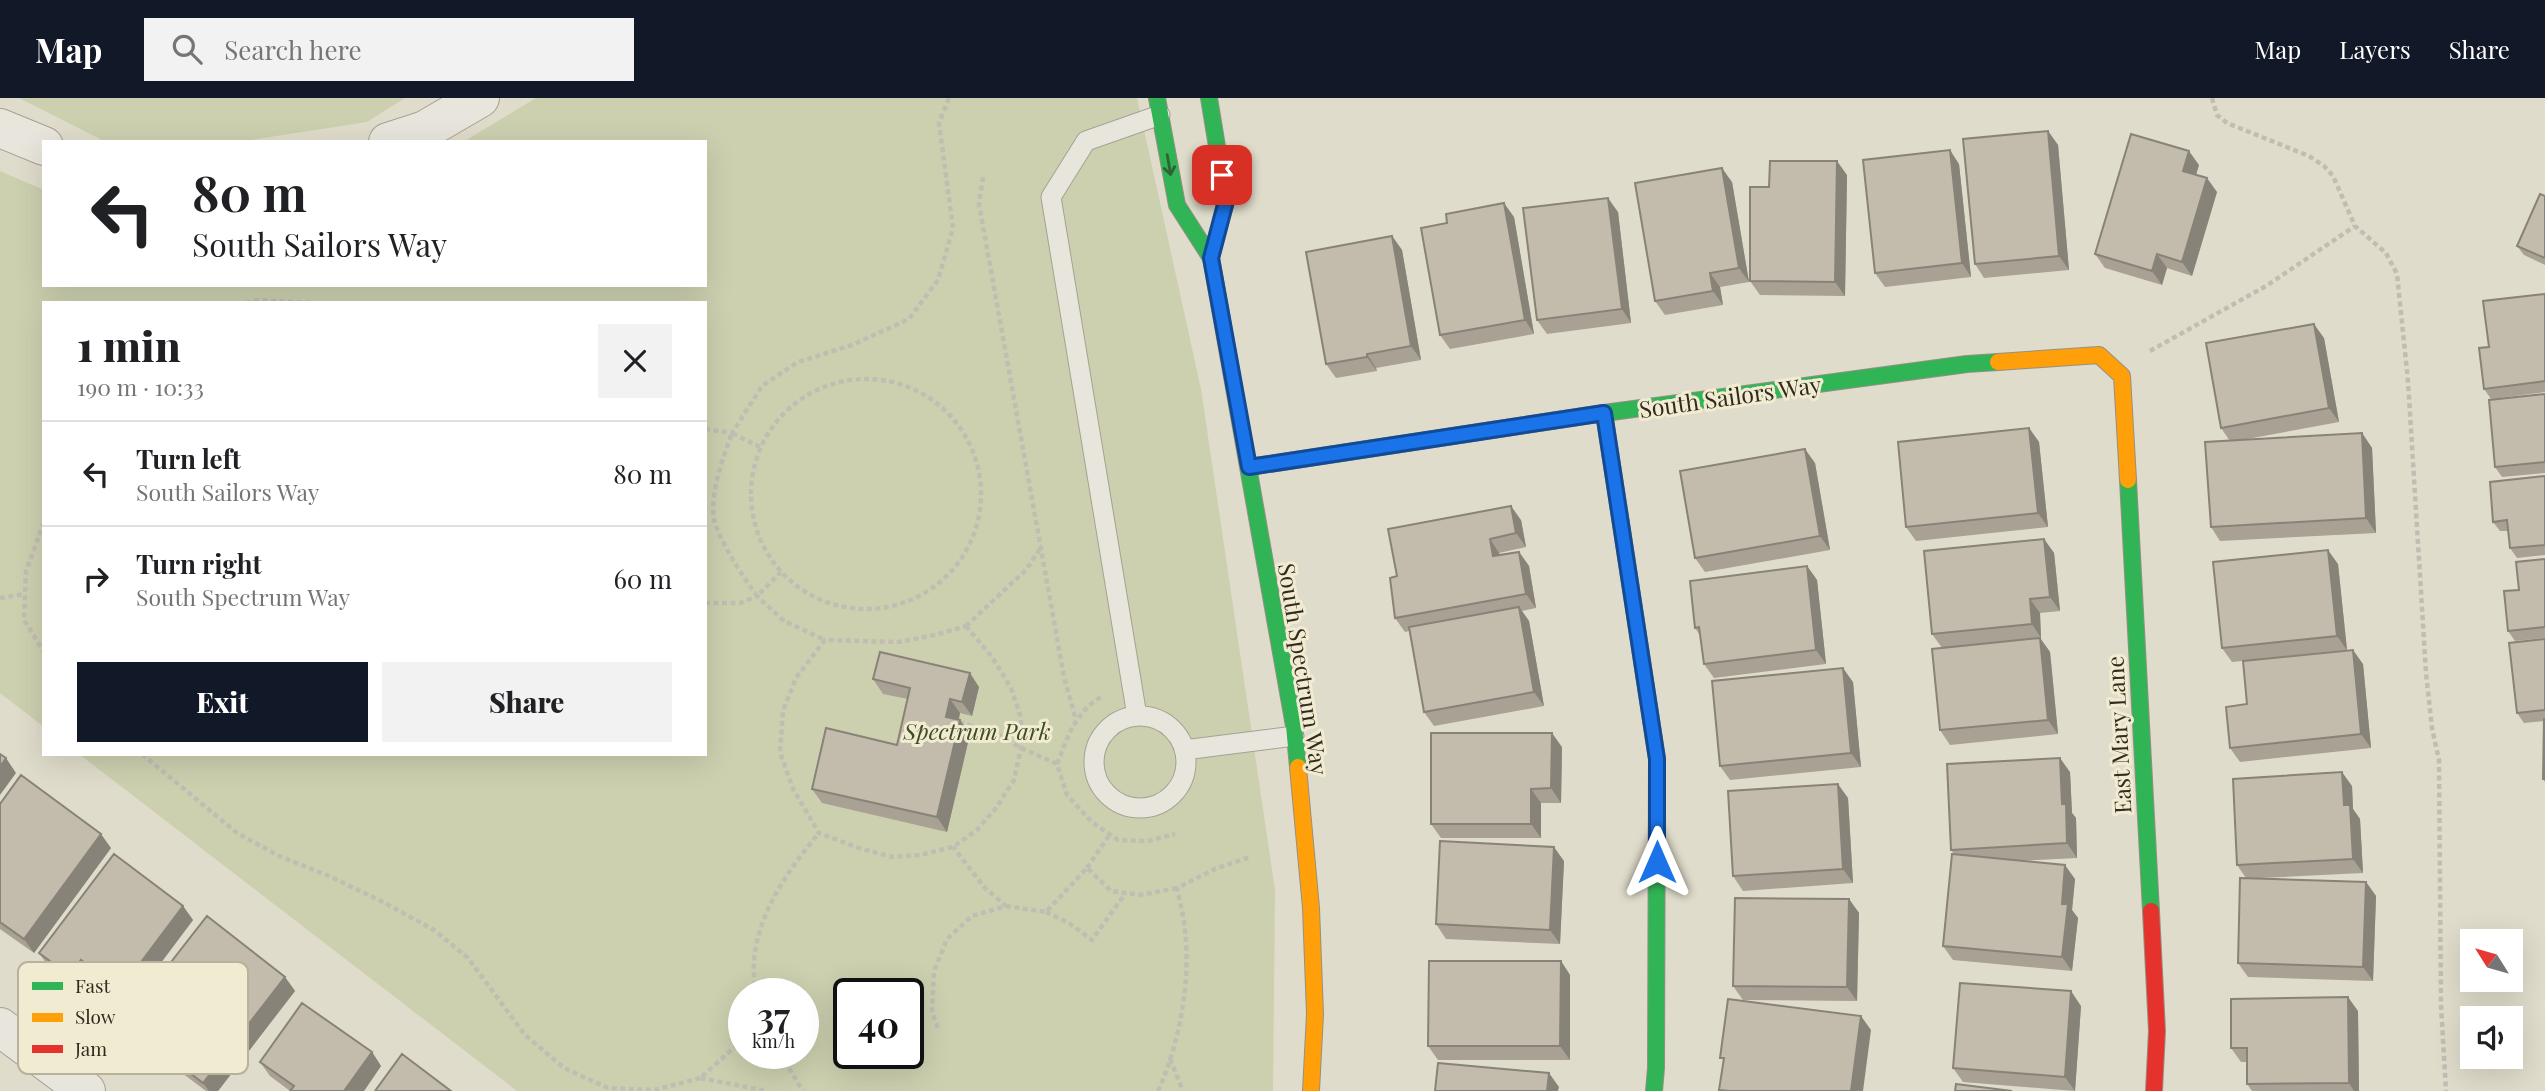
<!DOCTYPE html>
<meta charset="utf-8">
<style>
body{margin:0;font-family:"Playfair Display",serif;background:#f2f2f2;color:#202124;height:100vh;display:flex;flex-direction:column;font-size:26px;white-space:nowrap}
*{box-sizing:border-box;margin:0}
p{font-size:23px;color:#757577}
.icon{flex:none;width:38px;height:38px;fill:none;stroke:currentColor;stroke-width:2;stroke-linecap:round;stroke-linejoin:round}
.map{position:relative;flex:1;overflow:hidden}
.side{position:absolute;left:42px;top:203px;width:665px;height:455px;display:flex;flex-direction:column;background:#fff;border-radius:0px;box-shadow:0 7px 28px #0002}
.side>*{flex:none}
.guide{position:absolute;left:42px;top:42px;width:665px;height:147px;border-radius:0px;box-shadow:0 7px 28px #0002;background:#fff;color:#202124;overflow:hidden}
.needle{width:46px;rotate:307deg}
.buttons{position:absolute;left:2460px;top:831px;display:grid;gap:14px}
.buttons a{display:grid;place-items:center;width:63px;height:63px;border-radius:0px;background:#fff;box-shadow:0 7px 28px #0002;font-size:35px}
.speed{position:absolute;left:728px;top:880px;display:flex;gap:14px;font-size:35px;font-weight:700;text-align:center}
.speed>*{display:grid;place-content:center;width:91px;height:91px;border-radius:50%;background:#fff;box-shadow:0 7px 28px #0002;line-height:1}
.speed small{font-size:18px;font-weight:400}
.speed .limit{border:4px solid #111;border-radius:10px;background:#fff;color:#111}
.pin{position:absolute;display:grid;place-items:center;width:60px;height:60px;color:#fff;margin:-30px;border-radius:14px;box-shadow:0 4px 10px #0006}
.me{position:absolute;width:77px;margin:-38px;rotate:0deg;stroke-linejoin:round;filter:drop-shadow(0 0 5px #0008)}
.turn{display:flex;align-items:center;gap:24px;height:147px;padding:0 35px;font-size:32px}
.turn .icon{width:91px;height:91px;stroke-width:2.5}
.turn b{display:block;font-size:49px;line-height:60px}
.round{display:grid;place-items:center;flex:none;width:74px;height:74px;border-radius:0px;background:#f2f2f2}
.summary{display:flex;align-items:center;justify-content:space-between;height:119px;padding:0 35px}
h1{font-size:42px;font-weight:800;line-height:52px}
.primary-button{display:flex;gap:14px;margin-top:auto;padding:14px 35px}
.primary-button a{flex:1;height:80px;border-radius:0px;background:#111827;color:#fff;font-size:28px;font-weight:800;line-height:80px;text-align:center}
.primary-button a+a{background:#f2f2f2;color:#202124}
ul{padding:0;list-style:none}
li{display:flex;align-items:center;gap:21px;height:105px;padding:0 35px;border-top:2px solid #e0e0e0}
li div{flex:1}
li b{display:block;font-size:26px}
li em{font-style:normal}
header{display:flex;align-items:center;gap:42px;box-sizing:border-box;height:98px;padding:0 35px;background:#111827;color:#fff}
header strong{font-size:33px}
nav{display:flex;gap:38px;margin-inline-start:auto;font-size:24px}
.search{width:490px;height:63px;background:#f2f2f2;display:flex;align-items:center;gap:18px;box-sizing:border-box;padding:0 24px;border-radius:0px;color:#757577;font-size:26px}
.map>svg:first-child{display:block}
.green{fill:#ccd0af;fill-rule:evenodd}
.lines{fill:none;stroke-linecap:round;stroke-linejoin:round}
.lane-casing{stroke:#a5a194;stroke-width:21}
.street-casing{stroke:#a5a194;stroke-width:40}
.fast-casing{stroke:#959084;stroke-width:18}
.slow-casing{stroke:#959084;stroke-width:18}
.jam-casing{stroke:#959084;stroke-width:18}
.path{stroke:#c1bdb3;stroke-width:4.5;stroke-dasharray:5 3.5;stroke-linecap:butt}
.lane{stroke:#e8e6dc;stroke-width:19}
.street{stroke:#e8e6dc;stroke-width:38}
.fast{stroke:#30b455;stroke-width:16}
.slow{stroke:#ff9f0a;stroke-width:16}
.jam{stroke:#e5322d;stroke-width:16}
.wall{fill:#a8a194}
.shaded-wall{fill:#888378}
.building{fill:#c3bbac;stroke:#888378;stroke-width:2}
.oneway{stroke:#316134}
.route-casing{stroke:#114b97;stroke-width:18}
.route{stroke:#1a73e8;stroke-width:12}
.labels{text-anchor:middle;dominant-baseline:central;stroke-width:6;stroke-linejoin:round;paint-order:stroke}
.street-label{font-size:23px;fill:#322a1e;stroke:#f1ecd1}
.park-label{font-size:23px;font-style:italic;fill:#3f4d27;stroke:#f1ecd1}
.key{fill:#f1ecd1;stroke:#b8b29b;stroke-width:2}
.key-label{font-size:19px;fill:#322a1e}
</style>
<header>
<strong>Map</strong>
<div class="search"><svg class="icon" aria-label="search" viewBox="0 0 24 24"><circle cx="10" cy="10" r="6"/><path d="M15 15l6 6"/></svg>Search here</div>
<nav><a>Map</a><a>Layers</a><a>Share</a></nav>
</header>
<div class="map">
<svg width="2545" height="993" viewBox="0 0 2545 993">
<rect width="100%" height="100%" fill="#e0dccb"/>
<path class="green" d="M19,0H405L367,24L238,44H106Z
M536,0H1137L1201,291L1275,792L1273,993H517L79,656H705V205H44V629L0,595V73L44,92V187H705V44H463ZM744,896H803V956H744ZM849,896H908V956H849Z"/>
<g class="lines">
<defs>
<path id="lane" d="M1137,618L1051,99L1086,43L1160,17
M1094 664a46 46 0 1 1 92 0a46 46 0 1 1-92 0Z
M1184,652L1294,638"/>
<path id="street" d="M0,30L44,48
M388,44L425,32L480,0
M0,929L86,993"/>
<path id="fast" d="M1157,0L1177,107L1211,160L1294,628L1298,669
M1209,0L1226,103L1211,160
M1604,315L1657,661L1656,970L1654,993
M1249,369L1604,315L1967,266L1998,264
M2128,382L2151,813"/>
<path id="slow" d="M1998,264L2099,257L2122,278L2128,382
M1298,669L1311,810L1315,916L1311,993"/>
<path id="jam" d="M2151,813L2157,933L2154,993"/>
</defs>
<use href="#lane" class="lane-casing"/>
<use href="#street" class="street-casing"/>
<use href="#fast" class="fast-casing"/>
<use href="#slow" class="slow-casing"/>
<use href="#jam" class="jam-casing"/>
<path class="path" d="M2212,0L2217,17L2227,25L2309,58L2324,68L2333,78L2355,128L2386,155L2397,176L2408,283L2426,575L2432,630L2439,662L2441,907L2446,993
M983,79L979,106L1064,579L1076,622
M246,205L256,202L313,205
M2150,253L2266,188L2355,128
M751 396a115 115 0 1 1 230 0a115 115 0 1 1-230 0Z
M705,331L732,335L762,288L798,264L852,247L909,221L938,182L953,130L939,25L949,0
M760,349L732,335C723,360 710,394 714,421C718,441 745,482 757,498L781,474
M44,424L26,473L24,522L44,554
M0,500L25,496
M705,505H740L757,498L784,523L825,542
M966,528L992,559L1011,590L1021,620V650L1014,682L996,710L977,732L953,749L920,757L892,759L859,750L819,735L793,691L780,654L783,613L796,580L825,542L899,544L935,537Z
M966,528L1026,472L1040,451
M959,624L994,634L1021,650L1057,666L1067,697L1093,725L1118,742L1148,743L1175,736
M142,656L237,735L279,758L329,778L383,804L434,832L468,860L525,937L564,970L608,990L655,992L700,980
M1057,666C1068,638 1075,615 1101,599
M1087,770L1110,736
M1006,808L1046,814L1087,770L1111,793L1140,797L1177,790
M1046,814L1069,825L1092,842L1125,796
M757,896C742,837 783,778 819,735
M938,930L932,914L934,873L947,841L972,818L1006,808L985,790L953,749
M744,941L700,980L767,993
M780,956L803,993
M1170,961L1183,993
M1158,993C1179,947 1191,884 1185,833C1184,819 1180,804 1177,790L1215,771L1250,759"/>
<use href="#lane" class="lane"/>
<use href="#street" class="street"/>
<use href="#fast" class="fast"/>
<use href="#slow" class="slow"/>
<use href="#jam" class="jam"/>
</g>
<path class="wall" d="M2048,33L2058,47L2069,172L1984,180L1975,166Z
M1959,66L1971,179L1885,189L1875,175Z
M2199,67L2196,76L2217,94L2192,178L2167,170L2162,187L2105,170L2095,156Z
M1847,77L1845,198L1760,197L1750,183L1769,89Z
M1732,84L1749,184L1720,189L1723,207L1665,217L1655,203Z
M2545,98V167L2524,157L2517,148Z
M1618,114L1631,225L1547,236L1537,222Z
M1514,119L1534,236L1450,251L1440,237Z
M1392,138L1402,152L1421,262L1376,270L1377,273L1336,280L1326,266Z
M2545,196V294L2491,301L2484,291L2489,249Z
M2324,240L2339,324L2242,342L2362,335L2372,350L2376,435L2220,443L2211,429L2230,343L2221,330Z
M2545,296V375L2502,379L2495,369Z
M2029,330L2039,344L2048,429L1916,443L1906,429Z
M1815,365L1830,452L1705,474L1695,460Z
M2545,378V457L2517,460L2510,450L2508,433H2500L2493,424Z
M1521,422L1526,449L1499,455L1500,457L1519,454L1529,468L1536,510L1522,513L1529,523L1544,608L1434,628L1424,614L1409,533L1405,534L1395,520L1397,478Z
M2044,441L2054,455L2060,513L2040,515L2041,540H2040L2050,554L2058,636L1950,647L1940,632L1942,550L1932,536Z
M2545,461V540L2515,543L2508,533L2519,492Z
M2338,466L2347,552L2232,564L2222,550Z
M1807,468L1817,482L1826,566L1714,580L1704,566L1700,537L1695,530Z
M2545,541V684L2543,681L2544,623L2524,625L2517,615Z
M2363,566L2371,650L2240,664L2230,650L2247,606Z
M873,581L979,589L972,618L960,615L959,621L970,636L947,734L822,705L812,691L897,647L908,601L883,596Z
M1853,584L1861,669L1730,682L1720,668Z
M1562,649L1561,705H1541V740H1441L1431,726Z
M2070,674L2072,715L2076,720L2077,760L2020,763L2075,781L2072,812L2078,820L2072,873L1953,862L1943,848L1954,756L1951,752Z
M2352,688L2353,711L2360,721L2363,775L2261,780L2366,784L2376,798L2373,883L2248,879L2238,865L2246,780L2237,767Z
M1848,700L1853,785L1743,793L1733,778Z
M0,706L111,750L34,855L0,831Z
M1564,763L1560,846L1446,841L1436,826Z
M1849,801L1859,815L1857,903L1743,902L1733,888Z
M183,808L193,822L130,906L91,876L79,891L49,869L39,855Z
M1561,863L1570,877V962H1438L1428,948Z
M285,879L295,893L218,993H206L178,972L168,958L170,956L139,932L129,918Z
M2081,908L2075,993L1963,984L1953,970Z
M2358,913L2359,993H2252L2247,986V964H2241L2231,950Z
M372,954L381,968L364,993H290L270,978L260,964Z"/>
<path class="shaded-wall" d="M2048,33L2058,47L2069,172L2059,158Z
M1950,52L1959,66L1971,179L1962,165Z
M2189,53L2199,67L2193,87L2183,73Z
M1837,63L1847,77L1845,198L1835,184Z
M1722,70L1732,84L1749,184L1739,170Z
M2207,80L2217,94L2192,178L2182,164Z
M1608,100L1618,114L1631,225L1622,211Z
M1504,105L1514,119L1534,236L1525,222Z
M1392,138L1402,152L1421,262L1411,248Z
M2157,156L2167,170L2162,187L2152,173Z
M1710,175L1720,189L1723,207L1713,193Z
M2314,226L2324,240L2339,324L2329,310Z
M1367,256L1376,270L1377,273L1367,259Z
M2029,330L2039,344L2048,429L2038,415Z
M2362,335L2372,350L2376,435L2366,420Z
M1805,351L1815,365L1830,452L1820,438Z
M1511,408L1521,422L1526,449L1516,435Z
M1490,441L1499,455L1503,472L1493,458Z
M2044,441L2054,455L2060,513L2050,499Z
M2328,452L2338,466L2347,552L2337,538Z
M1519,454L1529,468L1536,510L1526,496Z
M1807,468L1817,482L1826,566L1816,552Z
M2030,501L2040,515L2041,540L2032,526Z
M1519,509L1529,523L1544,608L1534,594Z
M2040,540L2050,554L2058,636L2048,622Z
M2353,552L2363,566L2371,650L2361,636Z
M1843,570L1853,584L1861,669L1851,655Z
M970,575L979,589L972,618L962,604Z
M950,601L960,615L956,633L946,619Z
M960,622L970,636L947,734L937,719Z
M1552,635L1562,649L1561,705L1551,690Z
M6,660L16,675L0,697V669Z
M2060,660L2070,674L2072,715L2076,720L2077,760L2067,745L2062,706Z
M2342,674L2352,688L2353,711L2360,721L2363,775L2353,761L2344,707Z
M1838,686L1848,700L1853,785L1843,771Z
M1531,691L1541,705V740L1531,726Z
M101,736L111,750L34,855L24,841Z
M1554,749L1564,763L1560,846L1550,832Z
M2065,767L2075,781L2072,812L2078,820L2072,873L2062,859V806Z
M2366,784L2376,798L2373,883L2363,869Z
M1849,801L1859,815L1857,903L1847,889Z
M183,808L193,822L130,906L120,892Z
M81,862L91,876L79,891L69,877Z
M1561,863L1570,877V962L1560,948Z
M285,879L295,893L218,993H209L203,985Z
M2071,893L2081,908L2075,993L2065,979Z
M2348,899L2358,913L2359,993H2354L2349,985Z
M1861,918L1871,932L1863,993H1851Z
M372,954L381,968L364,993H344Z
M1549,975L1559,989L1558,993H1547Z"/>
<path class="building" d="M2048,33L2059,158L1975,166L1963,41Z
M2131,36L2189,53L2183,73L2207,80L2182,164L2157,156L2152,173L2095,156Z
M1950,52L1962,165L1875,175L1863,62Z
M1770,63H1837L1835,184L1750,183V89H1769Z
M1722,70L1739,170L1710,175L1713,193L1655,203L1635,85Z
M2540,96L2545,98V160L2517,148Z
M1608,100L1622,211L1537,222L1523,110Z
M1504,105L1525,222L1440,237L1421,130L1447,125L1446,116Z
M1392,138L1411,248L1367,256V259L1326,266L1306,154Z
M2545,196V283L2484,291L2479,250L2489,249L2483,203Z
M2314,226L2329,310L2221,330L2206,245Z
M2545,296V364L2495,369L2489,302Z
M2029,330L2038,415L1906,429L1898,344Z
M2362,335L2366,420L2211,429L2205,344Z
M1805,351L1820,438L1695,460L1680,373Z
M2545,378V447L2510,450L2507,422L2493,424L2490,384Z
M1511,408L1516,435L1490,441L1493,458L1519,454L1526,496L1395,520L1390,480L1397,478L1388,431Z
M2044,441L2050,499L2030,501L2032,526L1932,536L1924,453Z
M2328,452L2337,538L2222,550L2213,464Z
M2545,461V529L2508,533L2504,493L2519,492L2516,464Z
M1807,468L1816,552L1704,566L1699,529L1695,530L1690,483Z
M1519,509L1534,594L1424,614L1409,529Z
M2040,540L2048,622L1940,632L1932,551Z
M2545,541V612L2517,615L2509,545Z
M2353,552L2361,636L2230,650L2226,609L2247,606L2243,563Z
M880,554L970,575L962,604L950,601L946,619L960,622L937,719L812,691L826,630L897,647L910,590L873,581Z
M1843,570L1851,655L1720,668L1712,583Z
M2544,621H2545V681H2543Z
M1431,635H1552L1551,690L1531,691V726H1431Z
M0,656L6,660L0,669Z
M2060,660L2062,706H2066L2067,745L1951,752L1947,666Z
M2342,674L2344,707H2350L2353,761L2237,767L2233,681Z
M21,677L101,736L24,841L0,824V706Z
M1838,686L1843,771L1733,778L1728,693Z
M1440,743L1554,749L1550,832L1436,826Z
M114,756L183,808L120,892L81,862L69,877L39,855Z
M1952,756L2065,767L2062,806H2068L2062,859L1943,848Z
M2240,780L2366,784L2363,869L2238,865Z
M1735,800L1849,801L1847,889L1733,888Z
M207,818L285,879L203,985L168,958L173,952L129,918Z
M1429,863H1561L1560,948H1428Z
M1960,885L2071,893L2065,979L1953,970Z
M2348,899L2349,985L2247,986V950H2231V901Z
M1728,901L1861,918L1851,993H1730L1719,992L1724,960H1720Z
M302,905L372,954L344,993H290L294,988L260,964Z
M402,956L451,993H375Z
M1438,965L1549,975L1547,993H1435Z
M1956,986L2012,993H1955Z"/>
<defs><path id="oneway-shaft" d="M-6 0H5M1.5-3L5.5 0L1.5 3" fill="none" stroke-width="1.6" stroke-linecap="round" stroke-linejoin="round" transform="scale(1.75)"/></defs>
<use class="oneway" href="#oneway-shaft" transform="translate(1169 67) rotate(80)"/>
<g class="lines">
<defs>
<path id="route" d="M1222,77L1226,103L1211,160L1249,369L1604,315L1657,661V764"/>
</defs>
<use href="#route" class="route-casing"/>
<use href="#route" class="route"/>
</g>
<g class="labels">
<g class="street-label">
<text transform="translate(1730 298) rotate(-8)">South Sailors Way</text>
<text transform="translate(1304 571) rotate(81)">South Spectrum Way</text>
<text transform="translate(2118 637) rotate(-93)">East Mary Lane</text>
</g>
<g class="park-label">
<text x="977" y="632">Spectrum Park</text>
</g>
</g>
<rect x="18" y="864" width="230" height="112" rx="10" class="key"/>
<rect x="32" y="884" width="31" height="8" fill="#30b455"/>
<rect x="32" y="915" width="31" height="9" fill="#ff9f0a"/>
<rect x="32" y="947" width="31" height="8" fill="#e5322d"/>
<g class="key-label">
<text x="75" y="895">Fast</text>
<text x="75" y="926">Slow</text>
<text x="75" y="958">Jam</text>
</g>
</svg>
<div class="buttons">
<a><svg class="needle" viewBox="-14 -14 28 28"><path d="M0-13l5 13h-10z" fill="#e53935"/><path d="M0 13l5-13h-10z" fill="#757577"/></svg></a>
<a><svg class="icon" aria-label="sound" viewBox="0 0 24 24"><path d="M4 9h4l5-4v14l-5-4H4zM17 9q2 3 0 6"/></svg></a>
</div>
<div class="speed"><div>37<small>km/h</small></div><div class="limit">40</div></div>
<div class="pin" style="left:1222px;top:77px;background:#d93025"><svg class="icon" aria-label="arrive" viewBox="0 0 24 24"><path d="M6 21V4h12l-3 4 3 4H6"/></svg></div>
<svg class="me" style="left:1657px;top:764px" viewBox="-20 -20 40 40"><path d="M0-17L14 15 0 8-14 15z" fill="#1a73e8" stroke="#fff" stroke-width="4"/></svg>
<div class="guide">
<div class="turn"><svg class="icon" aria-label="left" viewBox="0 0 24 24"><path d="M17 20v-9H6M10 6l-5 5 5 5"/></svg><div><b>80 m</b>South Sailors Way</div></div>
</div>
<section class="side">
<div class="summary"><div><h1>1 min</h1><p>190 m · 10:33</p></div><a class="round"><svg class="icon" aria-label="close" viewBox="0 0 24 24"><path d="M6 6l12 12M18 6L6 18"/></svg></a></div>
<ul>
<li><svg class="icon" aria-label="left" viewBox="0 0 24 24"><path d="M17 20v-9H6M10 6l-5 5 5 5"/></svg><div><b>Turn left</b><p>South Sailors Way</p></div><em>80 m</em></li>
<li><svg class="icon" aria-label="right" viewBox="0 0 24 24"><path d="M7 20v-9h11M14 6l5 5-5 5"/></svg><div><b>Turn right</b><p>South Spectrum Way</p></div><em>60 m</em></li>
</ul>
<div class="primary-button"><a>Exit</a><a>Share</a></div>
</section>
</div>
